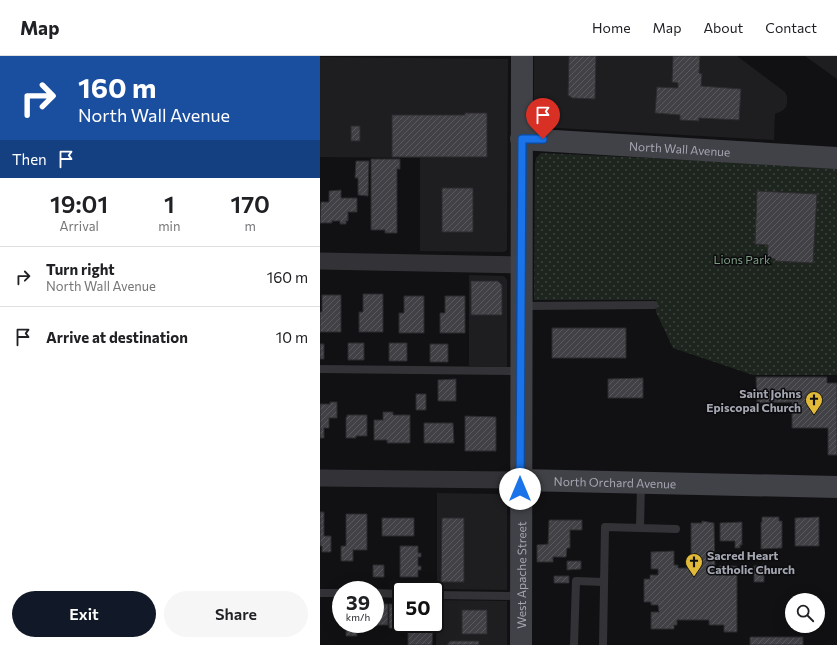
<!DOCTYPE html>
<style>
body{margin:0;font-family:Commissioner,sans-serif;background:#f6f6f6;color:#202124;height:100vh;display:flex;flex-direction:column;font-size:15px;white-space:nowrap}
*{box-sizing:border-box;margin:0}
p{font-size:13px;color:#757577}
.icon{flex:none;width:22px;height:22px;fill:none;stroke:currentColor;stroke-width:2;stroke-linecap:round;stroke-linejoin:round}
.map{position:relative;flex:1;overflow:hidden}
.sheet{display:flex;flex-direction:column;background:#fff;width:320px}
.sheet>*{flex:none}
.guide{background:#1a4fa0;color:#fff;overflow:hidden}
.controls{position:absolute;left:465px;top:537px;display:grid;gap:8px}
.controls a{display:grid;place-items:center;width:40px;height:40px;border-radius:50%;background:#fff;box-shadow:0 4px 16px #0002;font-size:20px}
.speed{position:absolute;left:12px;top:525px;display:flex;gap:8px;font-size:20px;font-weight:700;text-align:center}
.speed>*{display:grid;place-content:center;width:52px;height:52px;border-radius:50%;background:#fff;box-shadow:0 4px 16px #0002;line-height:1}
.speed small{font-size:10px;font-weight:400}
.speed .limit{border:2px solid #111;border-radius:6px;background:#fff;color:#111}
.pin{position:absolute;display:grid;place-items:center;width:34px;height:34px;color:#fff;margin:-41px -17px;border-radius:50% 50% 50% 0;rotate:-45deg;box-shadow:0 0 4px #0007}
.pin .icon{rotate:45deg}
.me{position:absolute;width:44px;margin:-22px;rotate:0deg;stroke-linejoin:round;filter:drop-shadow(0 0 3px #0008)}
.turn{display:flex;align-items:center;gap:14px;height:84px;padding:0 12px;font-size:18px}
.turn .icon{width:52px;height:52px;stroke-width:2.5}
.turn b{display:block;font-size:28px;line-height:34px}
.then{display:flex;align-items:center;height:38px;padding:0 12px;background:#0003;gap:8px;font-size:15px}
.eta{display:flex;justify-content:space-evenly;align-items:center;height:68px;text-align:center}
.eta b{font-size:24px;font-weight:600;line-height:28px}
.primary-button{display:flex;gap:8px;margin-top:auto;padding:8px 12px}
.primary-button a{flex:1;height:46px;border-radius:24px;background:#111827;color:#fff;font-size:16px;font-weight:600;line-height:46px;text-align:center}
.primary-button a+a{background:#f6f6f6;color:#202124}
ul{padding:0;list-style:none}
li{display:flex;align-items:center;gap:12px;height:60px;padding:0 12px;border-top:1px solid #e0e0e0}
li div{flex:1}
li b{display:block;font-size:15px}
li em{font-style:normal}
header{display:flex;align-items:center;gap:24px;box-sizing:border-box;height:56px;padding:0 20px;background:#fff;border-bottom:1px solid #e0e0e0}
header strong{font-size:19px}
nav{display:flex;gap:22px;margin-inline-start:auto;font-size:14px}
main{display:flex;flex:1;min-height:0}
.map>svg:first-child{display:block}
.built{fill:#1e1d1f}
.park{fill:url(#park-dots)}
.building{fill:url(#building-hatch);stroke:#2c2b2e}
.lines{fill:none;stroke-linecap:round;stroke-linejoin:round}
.lane{stroke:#333337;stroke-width:8}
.street{stroke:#333337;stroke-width:17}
.secondary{stroke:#414247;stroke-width:22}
.route-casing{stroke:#114b97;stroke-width:10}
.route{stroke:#1a73e8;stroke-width:7}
.labels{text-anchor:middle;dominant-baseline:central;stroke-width:3;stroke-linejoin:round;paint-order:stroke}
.street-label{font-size:12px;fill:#a4a7b2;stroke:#0c0c0e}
.park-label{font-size:12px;fill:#7c9c81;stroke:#0c0c0e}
.poi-label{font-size:12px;font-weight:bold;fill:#a4a7b2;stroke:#0c0c0e;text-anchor:end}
</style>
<header>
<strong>Map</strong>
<nav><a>Home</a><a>Map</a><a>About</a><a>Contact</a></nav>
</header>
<main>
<section class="sheet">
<div class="guide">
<div class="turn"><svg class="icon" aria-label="right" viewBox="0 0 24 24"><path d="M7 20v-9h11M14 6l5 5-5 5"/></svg><div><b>160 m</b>North Wall Avenue</div></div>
<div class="then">Then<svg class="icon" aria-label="arrive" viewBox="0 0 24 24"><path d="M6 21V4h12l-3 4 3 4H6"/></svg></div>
</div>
<div class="eta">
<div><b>19:01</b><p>Arrival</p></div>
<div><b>1</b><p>min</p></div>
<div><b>170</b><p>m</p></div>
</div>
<ul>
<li><svg class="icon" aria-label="right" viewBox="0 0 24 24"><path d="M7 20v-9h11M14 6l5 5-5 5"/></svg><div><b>Turn right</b><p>North Wall Avenue</p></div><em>160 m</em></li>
<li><svg class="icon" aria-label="arrive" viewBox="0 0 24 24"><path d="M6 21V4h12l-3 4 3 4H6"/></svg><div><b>Arrive at destination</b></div><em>10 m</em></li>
</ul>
<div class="primary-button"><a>Exit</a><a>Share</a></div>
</section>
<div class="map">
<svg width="517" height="589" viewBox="0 0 517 589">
<defs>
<pattern id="park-dots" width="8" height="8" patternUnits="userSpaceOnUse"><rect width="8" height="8" fill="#1e251f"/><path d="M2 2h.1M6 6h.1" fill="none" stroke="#3c423d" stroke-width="1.8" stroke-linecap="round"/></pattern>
<pattern id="building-hatch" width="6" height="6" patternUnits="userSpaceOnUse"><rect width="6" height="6" fill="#414146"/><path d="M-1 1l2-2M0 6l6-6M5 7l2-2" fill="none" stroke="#595a5e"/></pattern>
</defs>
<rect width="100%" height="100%" fill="#111113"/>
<path class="built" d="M214,0H417L465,36L467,41V47L466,51L462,55L455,58L454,84L220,71L216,68L214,62Z
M485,0H517V23Z
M0,1L188,3L187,194L184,196L100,195V102L0,101Z
M149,219L184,220L187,224V311L149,310Z
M117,437L178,438L186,442L187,447V534L117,533Z
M117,544L187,545V589H116Z"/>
<path class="park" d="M221,97L517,111V319H433L353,292L336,256V244H214L215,108L216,102Z"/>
<path class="building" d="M249,0H276L275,43L252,42L248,39Z
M353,0H380L379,17L382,18L381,30L421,33L419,64L379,62V65L360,64V59L335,57L337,31L358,32V27L352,26Z
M145,57H167V101H72V59H145Z
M31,70H40V85H31Z
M51,103H80V113H77V177H65V174H51Z
M36,105H49L48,140L38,139V122H35Z
M122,132H153V176H122Z
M21,134V142H37V156H28V165H26V168H20V165H12V167H0L1,146H9V135Z
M437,135L497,138L493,207L455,205V203L447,202L448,189L435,188Z
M151,225H178L182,229V259H151Z
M43,238H63V276H39V256H43Z
M2,239H21V276H0V256H2Z
M84,240H104V277H79V257H84Z
M125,240H145V277H120V257H125Z
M232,272H306V302H232Z
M28,287H44V304H28Z
M69,287H87V305H69Z
M0,288H4V303H0Z
M110,288H128V306H110Z
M436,321H507V327H517V399H508V372H472V346L437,347Z
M323,322V342H288V323Z
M136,323V345H118V324Z
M96,338H106V354H96Z
M10,346H17V362H9V372H4V382H0V348H10Z
M63,356H73V359H90V387H67V384H54V364H63Z
M27,359H47V380H36V382H26V361H27Z
M145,360L176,361V395H145Z
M104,367H133L134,387H104Z
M0,456H4V480H11V496H2V490H0Z
M26,458H47V494H33V505H21V490H26Z
M442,461H459V465H462V492L441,493V466H442Z
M499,461V490H475V462Z
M62,462H94V480H62Z
M122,462H144V526H121Z
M229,464H262V474H250V492H247L246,501H233V506H217V489L228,488Z
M382,465L394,467L395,512H399V510H417V576H404V569H389V564H357V569H354V573H331V556H339L338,549H331V546H324V523H330V519H338V513H331V496L354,495V509H358V512H371V467H382Z
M422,466V489H420V492H415V485H400V467Z
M80,490H98V497H101V501H98V510H101V514H98V521H80Z
M247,505H261V513L247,514Z
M53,509H64V521H53Z
M444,509V526H434V510Z
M234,520H249V527H234Z
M55,548H68V569H50L55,568Z
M69,548H81V568H90V573L69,572Z
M142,554H167V578H142Z
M26,568H37V580H26Z
M94,573H113L112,589H88V576H94Z
M430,581H483V589H430Z
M130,585H159V589H127Z"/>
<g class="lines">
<path class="lane" d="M202,250L334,249
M0,313L200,315
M320,472L321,428
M0,537H21
M55,537L81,538
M115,539L200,540
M254,589L256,525L284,526
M283,589L285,471L356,473"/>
<path class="street" d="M0,205L201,209
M0,422L201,424"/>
<g class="secondary">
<path id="s1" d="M201,83L517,102"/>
<path id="s2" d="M201,424L517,431"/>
<path id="s3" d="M201,589L202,0"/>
</g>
</g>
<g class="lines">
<defs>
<path id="route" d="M200,433L202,83H223"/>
</defs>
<use href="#route" class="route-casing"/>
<use href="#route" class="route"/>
</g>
<defs>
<symbol id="church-pin" viewBox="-11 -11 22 30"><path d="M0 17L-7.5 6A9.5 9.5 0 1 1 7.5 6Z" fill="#e2ba3a" stroke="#0c0c0e"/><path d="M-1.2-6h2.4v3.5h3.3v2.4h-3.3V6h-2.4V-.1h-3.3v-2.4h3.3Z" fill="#111"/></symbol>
</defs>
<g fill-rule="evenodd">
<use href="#church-pin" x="484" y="334" width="20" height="27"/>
<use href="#church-pin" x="364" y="496" width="20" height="27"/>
</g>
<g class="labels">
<g class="street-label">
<text stroke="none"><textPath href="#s1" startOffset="159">North Wall Avenue</textPath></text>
<text stroke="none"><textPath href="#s2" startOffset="94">North Orchard Avenue</textPath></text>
<text stroke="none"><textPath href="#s3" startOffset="70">West Apache Street</textPath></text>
</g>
<g class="park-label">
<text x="422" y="203">Lions Park</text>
</g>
<g class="poi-label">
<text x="481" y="337">Saint Johns<tspan x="481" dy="14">Episcopal Church</tspan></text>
<text x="387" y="499" text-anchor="start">Sacred Heart<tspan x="387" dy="14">Catholic Church</tspan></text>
</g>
</g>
</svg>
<div class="controls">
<a><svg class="icon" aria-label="search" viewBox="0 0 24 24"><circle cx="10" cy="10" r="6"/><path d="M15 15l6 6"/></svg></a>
</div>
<div class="speed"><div>39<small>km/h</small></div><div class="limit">50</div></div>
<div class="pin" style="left:223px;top:83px;background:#d93025"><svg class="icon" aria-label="arrive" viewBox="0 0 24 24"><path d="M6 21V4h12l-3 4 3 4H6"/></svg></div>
<svg class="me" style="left:200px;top:433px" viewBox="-20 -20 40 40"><circle r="19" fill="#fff"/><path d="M0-13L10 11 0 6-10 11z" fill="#1a73e8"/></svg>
</div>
</main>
